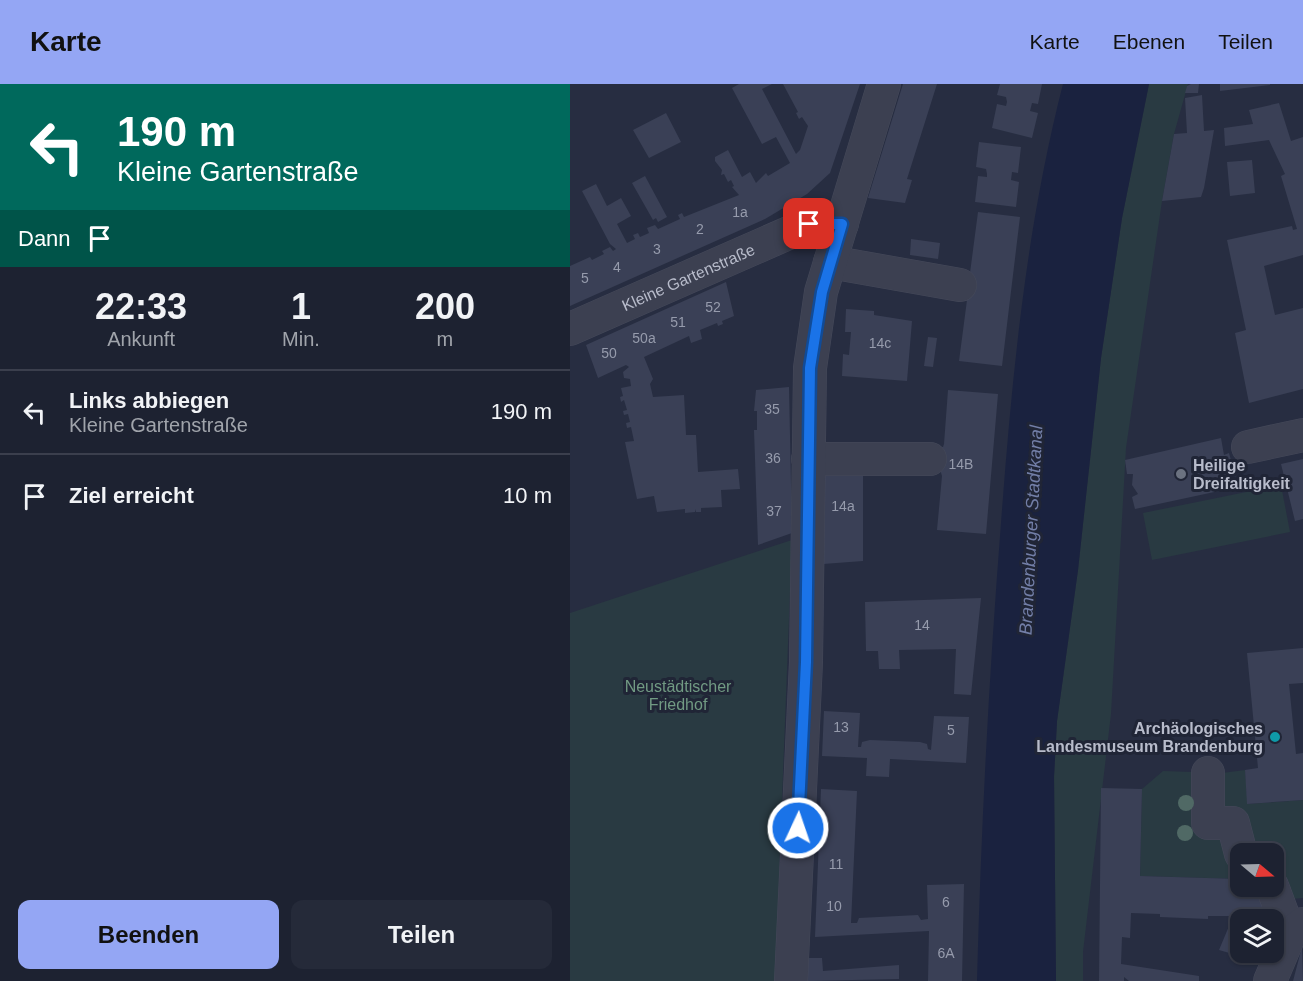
<!DOCTYPE html>
<html lang="de">
<meta charset="utf-8">
<style>
body{margin:0;font-family:Helvetica,sans-serif;background:#252a39;color:#f1f3f6;height:100vh;display:flex;flex-direction:column;font-size:22px;white-space:nowrap}
*{box-sizing:border-box;margin:0}
p{font-size:20px;color:#a0a4ab}
.icon{flex:none;width:33px;height:33px;fill:none;stroke:currentColor;stroke-width:2;stroke-linecap:round;stroke-linejoin:round}
.map{position:relative;flex:1;overflow:hidden}
.drawer{display:flex;flex-direction:column;background:#1d2231;width:570px}
.drawer>*{flex:none}
.guide{background:#00695c;color:#fff;overflow:hidden}
.needle{width:39px;rotate:109deg}
.buttons{position:absolute;left:660px;top:759px;display:grid;gap:12px}
.buttons a{display:grid;place-items:center;width:54px;height:54px;border-radius:12px;background:#1d2231;box-shadow:0 2px 4px #0004,0 0 0 2px #3b3f4d;font-size:30px}
.pin{position:absolute;display:grid;place-items:center;width:51px;height:51px;color:#fff;margin:-26px;border-radius:12px;box-shadow:0 3px 9px #0006}
.me{position:absolute;width:66px;margin:-33px;rotate:3deg;stroke-linejoin:round;filter:drop-shadow(0 0 4px #0008)}
.turn{display:flex;align-items:center;gap:21px;height:126px;padding:0 18px;font-size:27px}
.turn .icon{width:78px;height:78px;stroke-width:2.5}
.turn b{display:block;font-size:42px;line-height:51px}
.then{display:flex;align-items:center;height:57px;padding:0 18px;background:#0003;gap:12px;font-size:22px}
.eta{display:flex;justify-content:space-evenly;align-items:center;height:102px;text-align:center}
.eta b{font-size:36px;font-weight:700;line-height:42px}
.cta{display:flex;gap:12px;margin-top:auto;padding:12px 18px}
.cta a{flex:1;height:69px;border-radius:12px;background:#94a6f4;color:#111;font-size:24px;font-weight:700;line-height:69px;text-align:center}
.cta a+a{background:#252a39;color:#f1f3f6}
ul{padding:0;list-style:none}
li{display:flex;align-items:center;gap:18px;height:84px;padding:0 18px;border-top:2px solid #3b3f4d}
li div{flex:1}
li b{display:block;font-size:22px}
li em{font-style:normal}
header{display:flex;align-items:center;gap:36px;box-sizing:border-box;height:84px;padding:0 30px;background:#94a6f4;color:#111}
header strong{font-size:28px}
nav{display:flex;gap:33px;margin-inline-start:auto;font-size:21px}
main{display:flex;flex:1;min-height:0}
.map>svg:first-child{display:block}
.green{fill:#293a42}
.water{fill:#1a223f}
.building{fill:#3a4056}
.lines{fill:none;stroke-linecap:round;stroke-linejoin:round}
.minor-casing{stroke:#45495a;stroke-width:34}
.minor{stroke:#3c4051;stroke-width:33}
.tree{fill:#506965}
.route-casing{stroke:#114b97;stroke-width:15}
.route{stroke:#1a73e8;stroke-width:10}
.worship-dot{fill:#6b7280;stroke:#202536;stroke-width:2}
.culture-dot{fill:#0f9aa8;stroke:#202536;stroke-width:2}
.labels{text-anchor:middle;dominant-baseline:central;stroke-width:6;stroke-linejoin:round;paint-order:stroke}
.number-label{font-size:14px;fill:#969bac}
.street-label{font-size:16px;fill:#b8bccb;stroke:#202536}
.poi-label{font-size:16px;font-weight:bold;fill:#b8bccb;stroke:#202536;text-anchor:start}
.park-label{font-size:16px;fill:#719a83;stroke:#202536}
.water-label{font-size:18px;font-style:italic;fill:#737fa8;stroke:#202536}
</style>
<header>
<strong>Karte</strong>
<nav><a>Karte</a><a>Ebenen</a><a>Teilen</a></nav>
</header>
<main>
<section class="drawer">
<div class="guide">
<div class="turn"><svg class="icon" aria-label="left" viewBox="0 0 24 24"><path d="M17 20v-9H6M10 6l-5 5 5 5"/></svg><div><b>190 m</b>Kleine Gartenstraße</div></div>
<div class="then">Dann<svg class="icon" aria-label="arrive" viewBox="0 0 24 24"><path d="M6 21V4h12l-3 4 3 4H6"/></svg></div>
</div>
<div class="eta">
<div><b>22:33</b><p>Ankunft</p></div>
<div><b>1</b><p>Min.</p></div>
<div><b>200</b><p>m</p></div>
</div>
<ul>
<li><svg class="icon" aria-label="left" viewBox="0 0 24 24"><path d="M17 20v-9H6M10 6l-5 5 5 5"/></svg><div><b>Links abbiegen</b><p>Kleine Gartenstraße</p></div><em>190 m</em></li>
<li><svg class="icon" aria-label="arrive" viewBox="0 0 24 24"><path d="M6 21V4h12l-3 4 3 4H6"/></svg><div><b>Ziel erreicht</b></div><em>10 m</em></li>
</ul>
<div class="cta"><a>Beenden</a><a>Teilen</a></div>
</section>
<div class="map">
<svg width="733" height="897" viewBox="0 0 733 897">
<rect width="100%" height="100%" fill="#272d41"/>
<path class="green" d="M579,0H618L604,50L592,117L556,364L541,630L513,868V897H486L484,693L487,637L508,486L531,274L552,134Z
M711,401L720,448L582,476L573,429Z
M222,456L205,897H0V529Z
M675,686L678,720L733,716V814L707,816L704,802V770H670V795L570,792L572,705L593,687L652,689Z"/>
<path class="water" d="M493,0H579L552,134L531,274L508,486L487,637L484,693L486,897H407C411,744 419,592 431,439C442,292 456,144 493,0Z"/>
<path class="building" d="M169,0H202L192,5L226,70L230,66L238,42L232,33L229,35L226,29L228,28L213,0H290L260,89L237,110L195,135L0,222V182L20,173L22,176L34,170L32,167L40,163L43,167L46,165L40,160L12,107L26,100L37,122L51,114L61,132L47,140L57,159L65,155L63,151L68,149L70,153L79,149L77,144L85,141L88,145L110,135L108,131L112,129L114,133L169,111L162,103L164,102L161,96L158,98L154,90L151,91L152,86L145,77V73L158,66L172,93L180,88L186,99L196,89L198,92L220,79L206,53L192,60L162,4Z
M333,0H367L337,95L342,96L335,119L298,114Z
M430,0H472L468,20L462,19L460,27L468,29L462,54L422,44L427,20L436,22L437,18L436,13L427,11Z
M621,0H629L628,9H615L617,2Z
M650,0H700V1L650,7Z
M632,11L634,47L644,46L634,104L631,113L592,117L604,50L617,49L615,14Z
M709,19L721,57L733,53V171L694,182L705,231L733,224V305L679,319L665,249L676,246L657,156L722,142L723,146L727,145L711,92L715,90L699,56L655,62L654,44L683,40L679,26Z
M96,29L111,58L79,74L63,46Z
M409,58L451,63L448,89L442,88L441,96L449,98L446,123L405,118L408,92L417,93V90L416,85L406,83Z
M682,76L685,109L660,112L657,78Z
M75,92L97,133L88,138L86,134L83,136L62,99Z
M408,128L450,133L432,282L389,277L397,216L388,215L400,189Z
M341,155L370,159L368,175L340,171Z
M156,198L164,232L152,237L153,240L148,242L147,239L130,246L132,255L121,259L119,252L74,273L83,295L80,300L83,313L114,311L116,351H126L128,388L168,385L170,405L151,406L152,423L131,424V428H126V425L125,428L115,429V425L87,428L84,412L67,415L55,358L64,357L61,343L57,344L56,339L60,338L58,330L54,331L53,327L57,326L54,316L51,318L50,313L53,312L51,304L61,302L60,295L54,294L53,288L59,283L56,281L28,294L16,261Z
M276,225L304,227V231L342,237L337,297L272,292L273,270L279,271L281,248H275Z
M358,253L367,254L363,283L354,282Z
M219,303L222,449L188,461L184,346H187V327H184L186,306Z
M378,306L428,310L416,450L367,446L372,392L363,362L373,363L374,360Z
M651,354L654,371L659,369L664,387H658L663,404L565,425L562,413L568,410L562,401L563,390H557L555,376Z
M733,375V435L725,437L711,380Z
M253,387H293V477L253,480Z
M411,514L401,611L384,610L386,565L329,566L330,585H309L308,567H296L295,518Z
M733,564V599L719,600L726,670L733,669V716L677,720L675,686L688,684L677,569Z
M254,627L290,629L288,663H291L292,658L300,656L350,658L357,660L358,665L361,666L364,632L399,633L396,679L320,675L319,693L296,692L297,674L252,672Z
M531,704L572,705L570,792L670,795V802H688L702,836H670V868H690L687,877L649,866L662,835L661,832H638V835L590,833V830L561,829L560,854L552,853L551,880L629,892V897H559L554,893V897H529Z
M251,705L287,707L281,839H287L289,834L348,831L351,836L358,835L357,801L394,800L392,897H358L359,847L245,853Z
M732,863L733,897H723Z
M238,874H252L253,887L329,881V895L237,897Z"/>
<g class="lines">
<defs>
<g id="minor">
<path d="M260,178L390,201"/>
<path id="s1" d="M0,245L239,140H272"/>
<path d="M678,363L733,351"/>
<path d="M238,375H360"/>
<path d="M638,689V739H663L671,770"/>
<path d="M702,802L720,850"/>
<path d="M221,897L236,578L240,284L251,208L314,0"/>
<path d="M700,897L720,850L733,840"/>
</g>
</defs>
<use href="#minor" class="minor-casing"/>
<use href="#minor" class="minor"/>
</g>
<g class="tree">
<circle cx="616" cy="719" r="8"/>
<circle cx="615" cy="749" r="8"/>
</g>
<g class="lines">
<defs>
<path id="route" d="M228,744L236,578L240,284L252,208L272,140H239"/>
</defs>
<use href="#route" class="route-casing"/>
<use href="#route" class="route"/>
</g>
<circle class="worship-dot" cx="611" cy="390" r="6"/>
<circle class="culture-dot" cx="705" cy="653" r="6"/>
<g class="labels">
<g class="number-label">
<text x="170" y="128">1a</text>
<text x="130" y="145">2</text>
<text x="87" y="165">3</text>
<text x="47" y="183">4</text>
<text x="15" y="194">5</text>
<text x="143" y="223">52</text>
<text x="108" y="238">51</text>
<text x="74" y="254">50a</text>
<text x="310" y="259">14c</text>
<text x="39" y="269">50</text>
<text x="202" y="325">35</text>
<text x="203" y="374">36</text>
<text x="391" y="380">14B</text>
<text x="273" y="422">14a</text>
<text x="204" y="427">37</text>
<text x="352" y="541">14</text>
<text x="271" y="643">13</text>
<text x="381" y="646">5</text>
<text x="266" y="780">11</text>
<text x="376" y="818">6</text>
<text x="264" y="822">10</text>
<text x="376" y="869">6A</text>
</g>
<g class="street-label">
<text stroke="none"><textPath href="#s1" startOffset="129">Kleine Gartenstraße</textPath></text>
</g>
<g class="poi-label">
<text x="623" y="381">Heilige<tspan x="623" dy="18">Dreifaltigkeit</tspan></text>
<text x="693" y="644" text-anchor="end">Archäologisches<tspan x="693" dy="18">Landesmuseum Brandenburg</tspan></text>
</g>
<g class="park-label">
<text x="108" y="602">Neustädtischer<tspan x="108" dy="18">Friedhof</tspan></text>
</g>
<g class="water-label">
<text transform="translate(461 446) rotate(-87)">Brandenburger Stadtkanal</text>
</g>
</g>
</svg>
<div class="buttons">
<a><svg class="needle" viewBox="-14 -14 28 28"><path d="M0-13l5 13h-10z" fill="#e53935"/><path d="M0 13l5-13h-10z" fill="#a0a4ab"/></svg></a>
<a><svg class="icon" aria-label="layers" viewBox="0 0 24 24"><path d="M12 4l9 5-9 5-9-5zM3 14l9 5 9-5"/></svg></a>
</div>
<div class="pin" style="left:239px;top:140px;background:#d93025"><svg class="icon" aria-label="arrive" viewBox="0 0 24 24"><path d="M6 21V4h12l-3 4 3 4H6"/></svg></div>
<svg class="me" style="left:228px;top:744px" viewBox="-20 -20 40 40"><circle r="17" fill="#1a73e8" stroke="#fff" stroke-width="3"/><path d="M0-11L8 9 0 5-8 9z" fill="#fff"/></svg>
</div>
</main>
